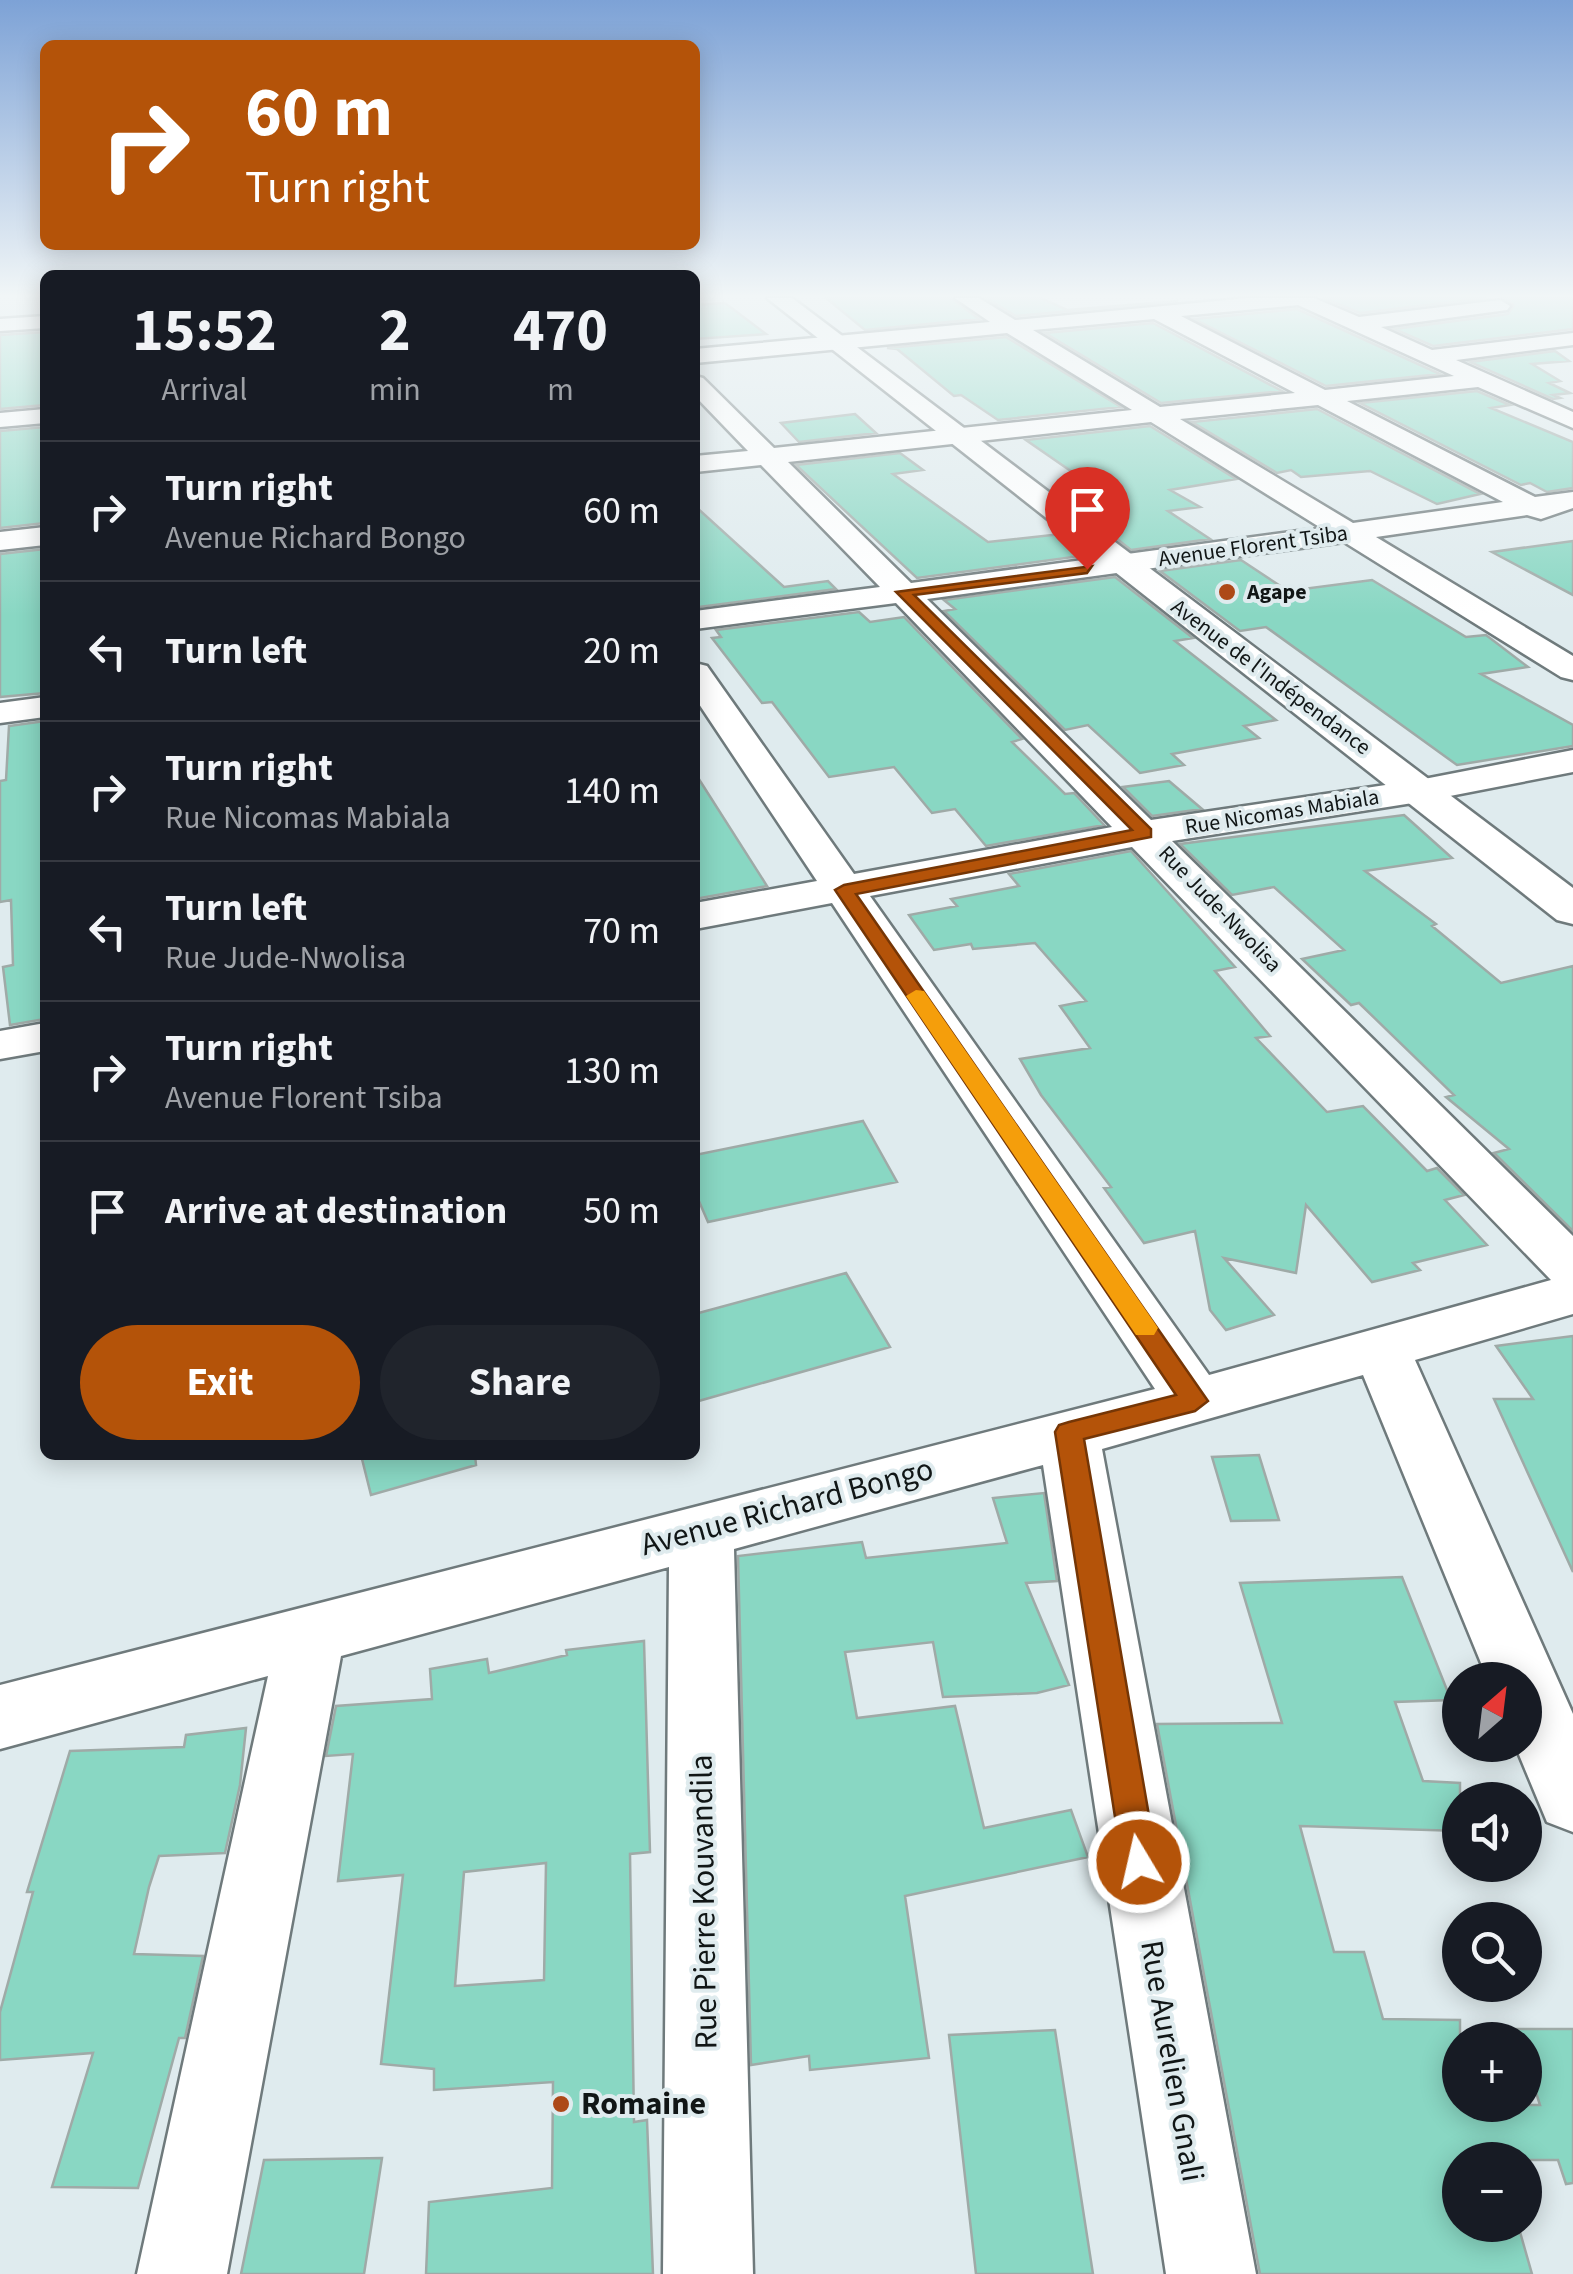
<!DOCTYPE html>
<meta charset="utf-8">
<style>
body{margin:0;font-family:"Source Sans 3",sans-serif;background:#20242c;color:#f1f3f6;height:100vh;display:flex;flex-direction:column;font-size:38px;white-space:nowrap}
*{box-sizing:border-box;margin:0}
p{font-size:32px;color:#9ea1a6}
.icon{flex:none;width:55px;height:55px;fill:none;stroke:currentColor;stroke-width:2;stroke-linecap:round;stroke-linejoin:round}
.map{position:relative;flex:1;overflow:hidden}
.drawer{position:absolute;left:40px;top:270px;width:660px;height:1190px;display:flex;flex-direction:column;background:#171b24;border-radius:15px;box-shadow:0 5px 25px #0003}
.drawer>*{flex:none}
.banner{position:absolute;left:40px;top:40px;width:660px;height:210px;border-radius:15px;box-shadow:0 5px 25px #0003;background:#b45309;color:#fff;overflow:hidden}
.needle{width:65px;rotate:28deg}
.fabs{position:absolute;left:1442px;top:1662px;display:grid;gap:20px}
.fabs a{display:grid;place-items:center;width:100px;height:100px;border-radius:50%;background:#171b24;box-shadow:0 5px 25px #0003;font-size:50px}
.pin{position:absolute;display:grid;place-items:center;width:85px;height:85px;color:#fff;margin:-102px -42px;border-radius:50% 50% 50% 0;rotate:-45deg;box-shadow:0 0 10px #0007}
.pin .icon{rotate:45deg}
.me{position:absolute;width:110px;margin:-55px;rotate:351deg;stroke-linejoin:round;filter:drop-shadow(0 0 8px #0008)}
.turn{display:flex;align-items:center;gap:35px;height:210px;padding:0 40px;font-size:45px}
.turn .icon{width:130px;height:130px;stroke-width:2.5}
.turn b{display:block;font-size:70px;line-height:85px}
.eta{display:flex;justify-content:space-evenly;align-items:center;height:170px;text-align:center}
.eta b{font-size:60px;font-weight:700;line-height:70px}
.primary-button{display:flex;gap:20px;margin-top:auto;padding:20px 40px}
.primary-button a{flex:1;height:115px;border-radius:60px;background:#b45309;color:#fff;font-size:40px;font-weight:700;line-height:115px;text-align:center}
.primary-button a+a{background:#20242c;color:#f1f3f6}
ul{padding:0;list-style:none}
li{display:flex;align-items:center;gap:30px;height:140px;padding:0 40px;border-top:2px solid #363941}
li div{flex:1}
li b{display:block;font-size:38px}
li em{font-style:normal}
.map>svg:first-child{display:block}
.building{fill:#89d7c3;stroke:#9faaa7;stroke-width:2.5;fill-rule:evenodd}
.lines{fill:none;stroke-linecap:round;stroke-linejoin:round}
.minor-casing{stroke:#6f7a7c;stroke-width:5}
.tertiary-casing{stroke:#6f7a7c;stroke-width:5}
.minor{fill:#fff;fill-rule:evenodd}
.tertiary{fill:#fff;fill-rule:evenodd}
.route{fill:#b45309;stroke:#753606;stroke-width:2.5}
.slow{fill:#f59e0b}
.poi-dot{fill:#ad4918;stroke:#dfebee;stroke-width:4}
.labels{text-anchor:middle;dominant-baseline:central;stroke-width:8;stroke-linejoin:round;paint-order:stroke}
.far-street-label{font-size:22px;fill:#111616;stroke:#dfebee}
.far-poi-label{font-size:22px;font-weight:bold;fill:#111616;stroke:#dfebee;text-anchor:start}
.near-street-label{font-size:32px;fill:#111616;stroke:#dfebee}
.near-poi-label{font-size:32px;font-weight:bold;fill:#111616;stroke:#dfebee;text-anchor:start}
</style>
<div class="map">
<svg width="1573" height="2274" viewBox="0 0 1573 2274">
<rect width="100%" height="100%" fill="#dfebee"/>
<path class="building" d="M826,298H951L979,319L865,330Z
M986,298H1041L1067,310L1178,301L1016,316Z
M1323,298H1486L1360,313Z
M1504,298H1573V329L1433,346L1394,329L1508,314L1514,305Z
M725,303L766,334L695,339V305Z
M1297,309L1440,374L1326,386L1194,319Z
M1153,323L1282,391L1161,403L1045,333Z
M45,332V405L0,409V335Z
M1006,337L1121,407L998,420L961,395L954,396L897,349L887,348Z
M1555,351L1569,361L1532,364L1560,381L1549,383L1570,393L1553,395L1560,398L1553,399L1470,362Z
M1477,391L1510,405L1491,408L1573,442V488L1547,492L1530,483L1521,485L1360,403Z
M1317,409L1480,494L1437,504L1370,471L1301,477L1291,470L1277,473L1192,422Z
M855,414L876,433L799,442L781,423Z
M1150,426L1236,479L1170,490L1200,507L1168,511L1210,539L1131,550L1102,527L1120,524L1098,507L1120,505L1026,440Z
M45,427V523L0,528V431Z
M900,453L923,470L893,474L988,542L1061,534L1088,555L917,578L796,465Z
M695,506L784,587L828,581L836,589L699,607L695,601Z
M1573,541V595L1492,552Z
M45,549V693L0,697V554Z
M1241,560L1288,591L1372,580L1466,637L1486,635L1528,667L1481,674L1573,725V746L1457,765L1266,627L1240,631L1160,571Z
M1115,577L1193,638L1175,641L1276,720L1244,726L1259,738L1172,754L1184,765L1140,773L1088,725L1065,730L944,611L955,609L944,600Z
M859,612L870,622L904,617L1022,739L1012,742L1065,794L1074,793L1104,825L986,846L955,809L932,813L894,767L829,777L772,702L762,703L712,638L721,637L716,630Z
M45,721V1019L10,1025L3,967L13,965L11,900L0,902V781L6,780L9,726Z
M695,773L767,886L695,899Z
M1169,781L1202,809L1152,816L1123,787Z
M1404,815L1452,858L1365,871L1436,924L1432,926L1501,983L1573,966V1231L1494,1153L1509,1149L1446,1097L1454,1095L1359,1003L1351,1005L1302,959L1344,950L1274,887L1232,895L1180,844Z
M1131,851L1235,967L1215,971L1270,1036L1256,1038L1327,1112L1363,1106L1427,1171L1437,1168L1464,1195L1445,1200L1487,1245L1413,1263L1420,1270L1372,1282L1306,1205L1296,1273L1224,1258L1274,1315L1226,1330L1210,1310L1195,1231L1144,1243L1104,1188L1111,1187L1041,1095L1020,1059L1090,1048L1060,1006L1086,1001L1035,943L973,949L971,944L934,950L909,915L957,906L951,899L1019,886L1009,874Z
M863,1121L897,1182L708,1222L695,1192V1155Z
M846,1273L890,1347L695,1402V1314Z
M1573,1336V1572L1494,1399H1533L1496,1346Z
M361,1455H475L476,1465L371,1495Z
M1259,1455L1279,1520L1231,1521L1212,1457Z
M1044,1493L1057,1581L1026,1583L1069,1685L1037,1693L943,1697L933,1642L845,1652L857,1718L955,1706L984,1828L1071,1810L1088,1857L905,1896L929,2058L810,2070L809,2056L751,2065L738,1556L862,1542L866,1558L1007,1543L993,1498Z
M1402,1577L1451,1700L1395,1702L1423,1781L1460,1783V1831L1300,1826L1334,1952H1364L1383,2019L1460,2020V2105H1540L1525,2058V2040H1519L1516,2029H1573V2183L1566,2184L1558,2160H1460V2225H1518L1532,2274H1260L1157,1724L1282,1723L1240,1583Z
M644,1641L650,1852L630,1854L634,2122L647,2120L653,2274H426L429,2202L552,2188L553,2082L434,2090V2069L381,2064L403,1875L338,1881L353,1754L326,1756L336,1706L432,1699L430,1669L487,1659L489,1673L567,1655L566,1650ZM546,1863L544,1980L455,1986L464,1872Z
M246,1728L240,1785L225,1853L159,1856L149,1887L134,1954L203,1956L185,2038H179L138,2188L52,2187L93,2053L0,2060V2012L33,1892H27L70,1751L184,1747L186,1735Z
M1055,2030L1093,2274H976L949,2035Z
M382,2158L364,2274H241L264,2160Z"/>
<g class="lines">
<defs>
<path id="minor" d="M955,298H979L1015,320L1248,298H1314L1359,317L1500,300L1510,306L1507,310L1381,327L1432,350L1573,333V345L1456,360L1573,412V428L1478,387L1347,401L1535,497L1573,492V508L1541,519L1527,515L1376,537L1573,656V680L1561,677L1344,542L927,599L1151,820L1419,780L1573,750V772L1419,802L1172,841L1573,1236V1314L1415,1360L1573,1714V1832L1547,1822L1515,1745H1525V1680H1488L1363,1375L1102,1449L1256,2274H1166L1043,1465L734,1549L753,2274H663L669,1567L341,1656L227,2274H137L268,1676L0,1749V1685L1155,1389L832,903L695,929V903L817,881L695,698V663L707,666L854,874L1112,827L896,603L695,629V611L880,587L761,465L695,472V456L748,451L695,396V376L703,378L774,448L1132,410L1007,333L695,363V349L990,322ZM1298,305L1454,376L1325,390L1181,316ZM1154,319L1295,393L1160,407L1033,330ZM1318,405L1503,502L1353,523L1180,419ZM1151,422L1321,528L911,583L788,462ZM1132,847L1551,1280L1209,1375L870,896Z
M45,316V328L0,331V319Z
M45,409V423L0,427V413Z
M45,527V545L0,550V532Z
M45,697V717L0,723V703Z
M45,1023V1051L0,1059V1031Z"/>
<path id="tertiary" d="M767,298H792L1573,888V924L1557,920Z"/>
</defs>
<use href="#minor" class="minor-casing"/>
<use href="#tertiary" class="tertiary-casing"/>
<use href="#minor" class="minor"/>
<use href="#tertiary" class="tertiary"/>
</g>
<linearGradient id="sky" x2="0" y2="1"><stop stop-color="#7da2d6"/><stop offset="0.48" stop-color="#f1f6f7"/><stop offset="1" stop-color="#f1f6f7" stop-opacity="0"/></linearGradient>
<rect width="1573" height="616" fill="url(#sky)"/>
<path class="route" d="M1092,566L1087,573L914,595L1151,829V837L856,894L1208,1401L1195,1411L1084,1439L1157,1862L1151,1873L1139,1878L1127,1873L1122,1862L1055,1432L1059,1425L1069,1422L1176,1395L835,890L844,885L1132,830L896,592Z"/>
<path class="slow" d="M916,990L924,991L1154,1322L1158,1328L1154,1335H1136L906,996Z"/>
<g class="poi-dot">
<circle cx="1227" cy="592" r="10"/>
<circle cx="561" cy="2104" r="10"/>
</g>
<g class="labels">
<g class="far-street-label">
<text transform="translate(1253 546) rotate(-8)">Avenue Florent Tsiba</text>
<text transform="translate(1271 677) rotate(37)">Avenue de l'Indépendance</text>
<text transform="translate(1282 812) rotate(-9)">Rue Nicomas Mabiala</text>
<text transform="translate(1220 909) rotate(46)">Rue Jude-Nwolisa</text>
</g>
<g class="far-poi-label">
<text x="1247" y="592">Agape</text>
</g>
<g class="near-street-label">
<text transform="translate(787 1507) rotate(-15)">Avenue Richard Bongo</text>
<text transform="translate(704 1902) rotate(-91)">Rue Pierre Kouvandila</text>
<text transform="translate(1172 2061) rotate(80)">Rue Aurelien Gnali</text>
</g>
<g class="near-poi-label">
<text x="581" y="2104">Romaine</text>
</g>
</g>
</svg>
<div class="fabs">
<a><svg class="needle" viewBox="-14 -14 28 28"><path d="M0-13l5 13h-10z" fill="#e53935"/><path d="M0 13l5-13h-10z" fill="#9ea1a6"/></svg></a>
<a><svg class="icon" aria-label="sound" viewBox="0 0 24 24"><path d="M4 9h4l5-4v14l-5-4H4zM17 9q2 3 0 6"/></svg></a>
<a><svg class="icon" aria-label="search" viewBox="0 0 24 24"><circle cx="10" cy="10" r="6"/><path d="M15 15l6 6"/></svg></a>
<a>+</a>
<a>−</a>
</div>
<div class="pin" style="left:1087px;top:569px;background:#d93025"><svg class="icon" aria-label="arrive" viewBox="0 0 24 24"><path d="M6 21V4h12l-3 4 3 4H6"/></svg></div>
<svg class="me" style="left:1139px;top:1862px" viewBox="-20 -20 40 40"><circle r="17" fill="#b45309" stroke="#fff" stroke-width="3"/><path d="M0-11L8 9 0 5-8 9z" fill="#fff"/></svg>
<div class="banner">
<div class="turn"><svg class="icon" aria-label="right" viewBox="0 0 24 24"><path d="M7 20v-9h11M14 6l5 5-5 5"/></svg><div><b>60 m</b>Turn right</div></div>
</div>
<section class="drawer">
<div class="eta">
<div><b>15:52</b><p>Arrival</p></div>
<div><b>2</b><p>min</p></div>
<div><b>470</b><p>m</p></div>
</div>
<ul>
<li><svg class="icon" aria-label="right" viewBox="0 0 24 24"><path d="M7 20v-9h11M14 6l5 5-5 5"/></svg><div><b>Turn right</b><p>Avenue Richard Bongo</p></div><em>60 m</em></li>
<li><svg class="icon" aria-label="left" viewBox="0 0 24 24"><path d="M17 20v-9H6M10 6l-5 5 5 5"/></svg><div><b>Turn left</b></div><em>20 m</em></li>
<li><svg class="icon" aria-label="right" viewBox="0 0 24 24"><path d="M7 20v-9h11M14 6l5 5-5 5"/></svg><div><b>Turn right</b><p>Rue Nicomas Mabiala</p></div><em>140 m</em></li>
<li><svg class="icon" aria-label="left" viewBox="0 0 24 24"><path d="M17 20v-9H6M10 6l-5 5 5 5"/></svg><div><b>Turn left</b><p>Rue Jude-Nwolisa</p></div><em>70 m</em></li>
<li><svg class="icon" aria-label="right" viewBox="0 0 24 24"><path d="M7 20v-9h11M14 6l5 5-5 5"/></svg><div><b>Turn right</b><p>Avenue Florent Tsiba</p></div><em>130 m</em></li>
<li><svg class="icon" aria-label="arrive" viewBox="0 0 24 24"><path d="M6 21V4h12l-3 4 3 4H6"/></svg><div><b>Arrive at destination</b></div><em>50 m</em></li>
</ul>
<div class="primary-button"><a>Exit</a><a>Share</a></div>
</section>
</div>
